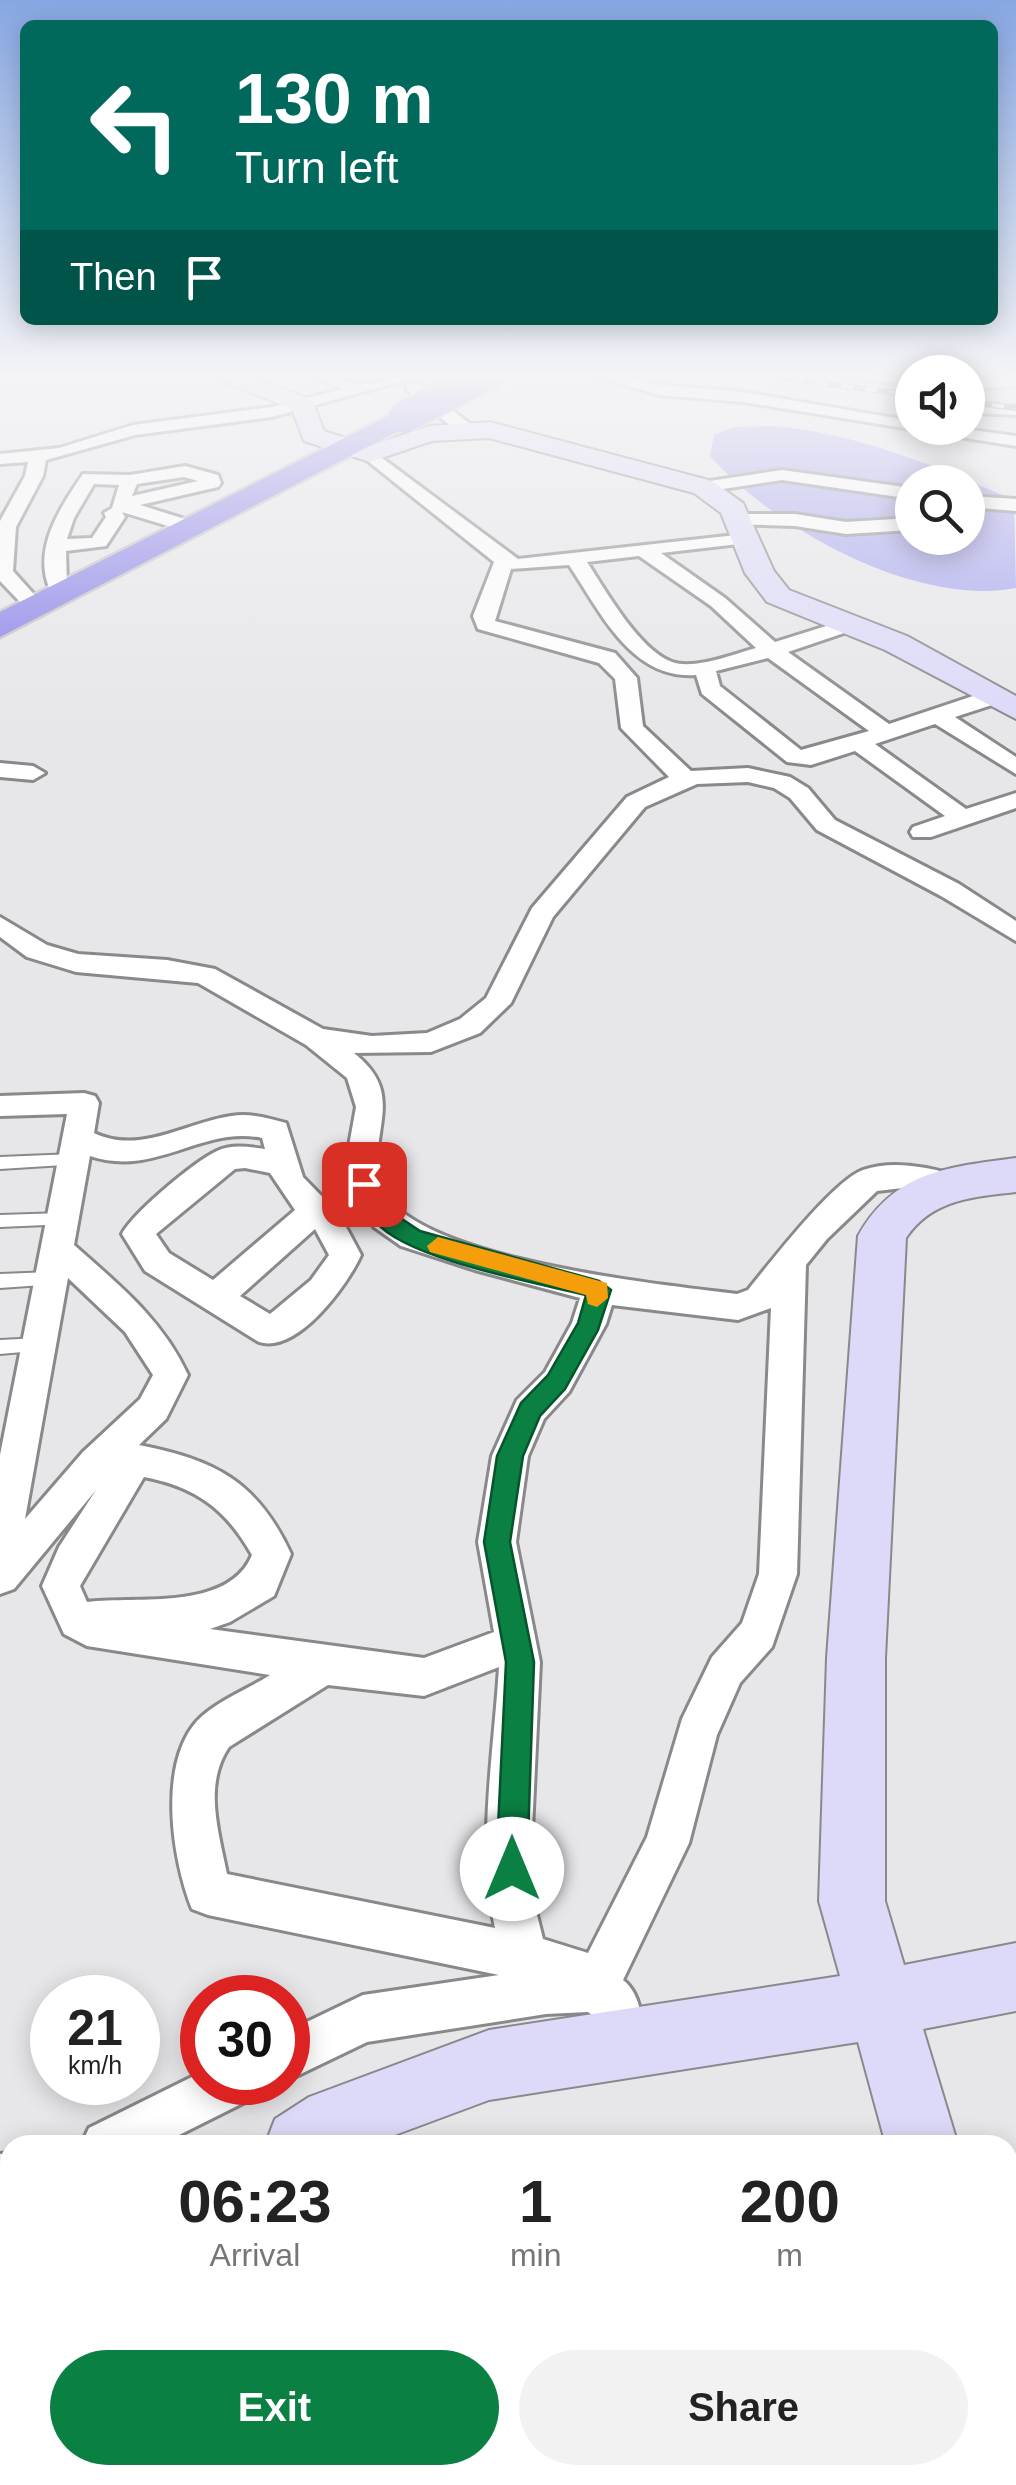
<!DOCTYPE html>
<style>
body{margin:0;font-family:Helvetica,sans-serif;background:#f2f2f2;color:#222;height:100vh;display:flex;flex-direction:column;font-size:38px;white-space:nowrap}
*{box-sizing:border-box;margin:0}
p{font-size:32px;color:#767676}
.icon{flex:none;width:55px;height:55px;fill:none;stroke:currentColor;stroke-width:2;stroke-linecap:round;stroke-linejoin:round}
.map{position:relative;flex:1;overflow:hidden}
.panel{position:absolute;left:0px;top:2135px;width:1018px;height:350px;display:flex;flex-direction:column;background:#fff;border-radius:30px 30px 0 0;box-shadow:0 5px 25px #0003}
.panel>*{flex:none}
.guide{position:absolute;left:20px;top:20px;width:978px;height:305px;border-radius:15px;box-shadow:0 5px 25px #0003;background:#00695c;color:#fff;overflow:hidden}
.controls{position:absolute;left:895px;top:355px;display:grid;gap:20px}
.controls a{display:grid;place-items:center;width:90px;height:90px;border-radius:50%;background:#fff;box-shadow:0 5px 25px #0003;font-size:50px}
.speed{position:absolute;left:30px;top:1975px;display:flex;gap:20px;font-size:50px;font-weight:700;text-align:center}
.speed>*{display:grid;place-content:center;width:130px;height:130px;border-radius:50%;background:#fff;box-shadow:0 5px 25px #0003;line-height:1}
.speed small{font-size:25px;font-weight:400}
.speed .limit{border:15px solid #d22;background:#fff;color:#111}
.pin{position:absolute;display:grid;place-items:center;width:85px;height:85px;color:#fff;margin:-42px;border-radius:20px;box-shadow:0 5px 15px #0006}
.me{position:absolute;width:110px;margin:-55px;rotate:0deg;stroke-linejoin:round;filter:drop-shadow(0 0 8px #0008)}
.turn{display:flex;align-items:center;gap:35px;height:210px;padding:0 50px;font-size:45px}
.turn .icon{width:130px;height:130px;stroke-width:2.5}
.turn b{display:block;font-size:70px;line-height:85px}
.then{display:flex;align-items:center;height:95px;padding:0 50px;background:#0003;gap:20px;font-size:38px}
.eta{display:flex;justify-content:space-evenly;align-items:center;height:170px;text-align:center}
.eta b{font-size:60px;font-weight:700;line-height:70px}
.primary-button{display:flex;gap:20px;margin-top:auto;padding:20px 50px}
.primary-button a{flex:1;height:115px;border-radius:60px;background:#0b8043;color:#fff;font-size:40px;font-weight:700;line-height:115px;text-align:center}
.primary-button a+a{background:#f2f2f2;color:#222}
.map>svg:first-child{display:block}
.forest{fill:#a8a6ee;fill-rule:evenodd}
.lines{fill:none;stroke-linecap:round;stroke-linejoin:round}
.lane-casing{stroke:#89898c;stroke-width:4}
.street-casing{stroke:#89898c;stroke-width:6}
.secondary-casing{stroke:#89898c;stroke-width:4}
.highway-casing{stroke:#c2c2c2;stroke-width:5}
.lane{fill:#fff;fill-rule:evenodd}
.street{fill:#fff;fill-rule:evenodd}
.secondary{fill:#dcdaf8;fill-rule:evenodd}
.highway{fill:#8b83e9;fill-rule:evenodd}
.rail-casing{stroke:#6c6c6e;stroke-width:6}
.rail{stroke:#fff;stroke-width:4;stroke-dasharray:12;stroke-linecap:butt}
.highway-bridge-casing{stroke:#c2c2c2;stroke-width:34;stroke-linecap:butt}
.highway-bridge{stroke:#8b83e9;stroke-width:31}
.route{fill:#0b8043;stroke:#07532c;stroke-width:2.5}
.slow{fill:#f59e0b}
</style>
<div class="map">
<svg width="1016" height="2485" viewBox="0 0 1016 2485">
<rect width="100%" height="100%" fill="#e7e7ea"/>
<path class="forest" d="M773,426C856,433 938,467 1014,500L1016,588C915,607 775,529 710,456L714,435L734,427ZM912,482H968V538H912Z"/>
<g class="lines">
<defs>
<path id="lane" d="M74,1154L80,1156L82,1160L80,1164L0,1169V1157Z
M63,1213L72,1219L69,1224L0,1227V1215Z
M51,1272L57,1274L60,1279L57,1284L0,1288V1274Z
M39,1338L46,1340L48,1345L46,1350L0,1354V1340Z"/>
<path id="street" d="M305,373C329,372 340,382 360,384C376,385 407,372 431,373L272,417L135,435L46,460L43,476L16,527L13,571L39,600L36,604H22L0,581V521L25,476L28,462L0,464V454L59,448L133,425L272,407L343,389Z
M584,373H611L660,385L743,392L912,421V428H957L1016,436V446L743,402L660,395Z
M841,373L912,375V385L849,378Z
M1016,373V386L968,389V379L1007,377Z
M407,384H419L470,424V432H458L407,390Z
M968,403L1016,407V415L976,413L968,417Z
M370,449L518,559L754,533L757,537L747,543L661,553L725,598L775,642L842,621H856L859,625L856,629L788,652L889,724L982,693H998L1001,698L998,703L955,717L1016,757V774L935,724L875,744L966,809L1016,793V808L931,837H913L910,832L913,827L945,816L855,751L811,765L787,762L702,694L696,675C631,680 600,611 569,565L511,569L495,621L615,653L637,678L643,726L691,771L748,768L790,777L808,788L835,820L959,884L1016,921V941L941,896L817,830L790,798L774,788L748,782L697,784L645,807L553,917L511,1003L480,1033L431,1052L354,1053C406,1094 370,1128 379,1179C394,1259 667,1285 737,1294L748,1290C770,1263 833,1181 863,1170C892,1160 929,1167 957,1176L962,1184L957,1192L946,1195L903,1188L877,1191L827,1239L806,1265L797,1574L772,1647L740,1683L717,1735L689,1843L623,1980C644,1996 646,2037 637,2059L620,2066L603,2059L592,2015L588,2012L546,2014L367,2042L288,2080V2031L363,1995L499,1975L208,1915L192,1909C172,1859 158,1765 197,1721C215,1702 248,1689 270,1675L87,1646L64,1634L42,1586L59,1547L96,1490L14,1589L0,1594V1455L67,1114L0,1116V1096L84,1093L95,1096L99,1103L94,1133C140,1155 185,1123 231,1116C251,1113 267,1118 286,1123L303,1177L339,1214L361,1255C347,1286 297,1354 259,1342L145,1271L122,1234C134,1212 194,1162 217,1151C232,1144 249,1147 265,1149L262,1138C203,1125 155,1178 90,1156L74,1245C119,1285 162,1319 188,1375L166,1419L139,1445C215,1460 257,1481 291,1554L274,1596L230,1622L210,1629L424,1658L494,1632L478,1542L492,1456L517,1400L545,1372L572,1323L580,1298L475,1270L401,1246L374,1227L348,1184L347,1157L356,1107L347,1078L306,1045L198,983L76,972L27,957L0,937V917L47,945L78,954L167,960L215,969L323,1029L372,1036L427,1033L460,1019L486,998L532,908L627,797L669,777L621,728L615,679L599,663L478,629L473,616L494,562L364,458V450ZM639,556L711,606L756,648C734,654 695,670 672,662C639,650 606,591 587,562ZM768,658L869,731L801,750L720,686L716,671ZM245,1168L270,1173L295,1210L213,1280L169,1253L156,1234L235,1169ZM315,1229L329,1255L311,1280L270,1314L240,1296ZM68,1278L125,1332L153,1375L140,1399L83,1452L25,1519ZM612,1305L738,1320L771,1308L759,1574L742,1623L712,1657L682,1719L647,1837L588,1953L543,1939L535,1907L532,1830L540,1662L516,1542L528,1456L544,1419L569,1392L606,1324ZM144,1477C196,1487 226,1509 252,1555C229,1611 138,1596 87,1602L80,1586ZM499,1667C494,1752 477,1844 495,1928L227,1874C219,1833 203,1785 229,1747L328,1685L424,1696Z
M185,466L218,475L221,483L218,487L140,505L185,519V527L178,529L122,512L125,517L106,546L66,551L67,586L57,592L50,590C32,549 60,508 83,474L130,475ZM184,477L198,481L132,496L137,484ZM94,484L119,485L112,508L104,513L106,517L92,538L67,539L74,518Z
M782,470L912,488V499L782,480L703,492L694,487L703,482Z
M968,496L1016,499V511L968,507Z
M738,514H795L846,522L912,518V530L846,534L795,526L731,524V516Z
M0,763L33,766L45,773L33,780L0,777Z
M202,2072V2082H258L251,2099L159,2145H81L89,2128Z
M10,2153V2203L0,2204V2154Z"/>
<path id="secondary" d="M211,373H243L312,400L324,431L370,446L429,426L490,422L712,481L743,503L774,571L789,590L907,636L1016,696V719L885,650L767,602L745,573L721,513L694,493L489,438L432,441L370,462L304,441L292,409L215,378Z
M1006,373H1016V384L1008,382Z
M1016,1158V1192C973,1197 932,1199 906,1238L885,1658V1901L904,1965L1016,1943V2011L923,2029L958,2145H886L858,2042L489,2100L368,2145H265L275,2119L309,2097L489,2030L840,1976L819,1901L827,1658L858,1236C894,1171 948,1167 1016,1158Z
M1008,2382L1016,2385V2485H1006L986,2475H1008Z
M10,2393V2475H29L0,2485V2397Z"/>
<path id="highway" d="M404,408L414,411L418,417L414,423L0,637V612Z"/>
</defs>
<use href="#lane" class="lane-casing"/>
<use href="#street" class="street-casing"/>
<use href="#secondary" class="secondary-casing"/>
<use href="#highway" class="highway-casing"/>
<use href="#lane" class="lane"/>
<use href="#street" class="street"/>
<use href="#secondary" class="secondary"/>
<use href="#highway" class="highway"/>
<defs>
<path id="rail" d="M746,373L912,395
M968,402L1016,408"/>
</defs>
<use href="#rail" class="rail-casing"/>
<use href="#rail" class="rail"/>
<defs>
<path id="highway-bridge" d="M404,417L491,373"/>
</defs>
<use href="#highway-bridge" class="highway-bridge-casing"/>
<use href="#highway-bridge" class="highway-bridge"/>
</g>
<linearGradient id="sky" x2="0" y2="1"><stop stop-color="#87a7e3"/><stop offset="0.52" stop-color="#f4f4f6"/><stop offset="1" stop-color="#f4f4f6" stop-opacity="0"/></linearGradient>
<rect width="1016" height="721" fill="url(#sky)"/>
<path class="route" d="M364,1176L372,1178L393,1213L420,1231L599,1281L611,1290L598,1330L565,1389L540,1416L523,1456L510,1542L534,1662L527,1869L522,1880L512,1884L501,1880L496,1869L506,1662L484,1542L497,1456L521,1403L548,1375L578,1323L586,1295C537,1283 406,1259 376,1222C368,1213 362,1200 356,1189L353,1184L356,1178Z"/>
<path class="slow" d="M438,1237L607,1283L608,1298L597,1307L588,1304L586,1295L430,1252L427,1246Z"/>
</svg>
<div class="controls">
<a><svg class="icon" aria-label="sound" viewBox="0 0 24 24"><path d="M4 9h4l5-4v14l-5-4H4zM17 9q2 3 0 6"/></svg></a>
<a><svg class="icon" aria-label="search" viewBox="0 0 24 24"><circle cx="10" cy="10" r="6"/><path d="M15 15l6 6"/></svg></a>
</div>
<div class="speed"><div>21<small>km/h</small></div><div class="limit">30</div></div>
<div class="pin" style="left:364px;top:1184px;background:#d93025"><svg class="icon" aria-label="arrive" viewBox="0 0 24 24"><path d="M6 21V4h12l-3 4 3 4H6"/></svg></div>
<svg class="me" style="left:512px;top:1869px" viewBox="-20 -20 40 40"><circle r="19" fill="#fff"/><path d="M0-13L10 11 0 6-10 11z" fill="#0b8043"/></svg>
<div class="guide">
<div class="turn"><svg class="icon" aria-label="left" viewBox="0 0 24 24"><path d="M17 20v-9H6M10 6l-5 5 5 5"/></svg><div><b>130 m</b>Turn left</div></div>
<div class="then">Then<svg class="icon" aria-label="arrive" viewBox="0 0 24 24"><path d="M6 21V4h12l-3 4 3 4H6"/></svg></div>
</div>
<section class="panel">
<div class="eta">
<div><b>06:23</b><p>Arrival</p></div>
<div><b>1</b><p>min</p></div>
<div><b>200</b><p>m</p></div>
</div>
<div class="primary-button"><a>Exit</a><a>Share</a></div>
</section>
</div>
